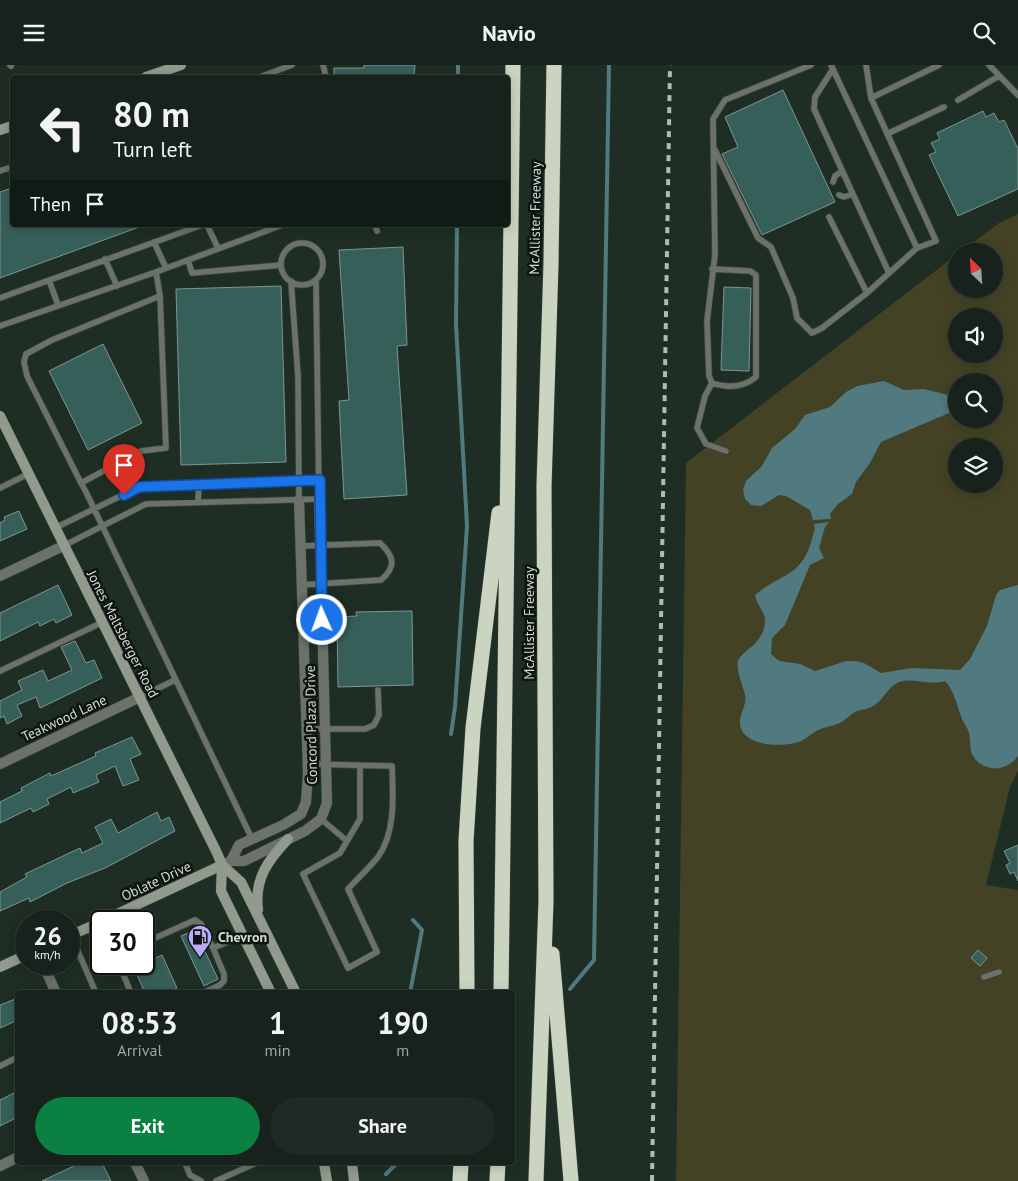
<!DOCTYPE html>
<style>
body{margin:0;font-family:"PT Sans",sans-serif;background:#1f2a24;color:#f1f3f6;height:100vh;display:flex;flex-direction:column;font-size:19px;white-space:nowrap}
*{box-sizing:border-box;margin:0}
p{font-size:16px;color:#9ea4a3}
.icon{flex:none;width:28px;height:28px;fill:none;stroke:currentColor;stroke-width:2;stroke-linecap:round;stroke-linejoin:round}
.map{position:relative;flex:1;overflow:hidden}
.sheet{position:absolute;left:15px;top:925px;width:500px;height:175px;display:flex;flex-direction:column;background:#16221b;border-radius:5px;box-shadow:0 2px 12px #0003,0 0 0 1px #353f3a}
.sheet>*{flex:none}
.top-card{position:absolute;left:10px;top:10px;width:500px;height:152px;border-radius:5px;box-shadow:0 2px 12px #0003,0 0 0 1px #353f3a;background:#16221b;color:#f1f3f6;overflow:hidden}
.needle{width:32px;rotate:335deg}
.tools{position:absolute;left:948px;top:178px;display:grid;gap:10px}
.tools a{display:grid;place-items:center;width:55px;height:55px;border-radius:50%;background:#16221b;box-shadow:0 2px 12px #0003,0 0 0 1px #353f3a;font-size:25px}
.speed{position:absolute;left:15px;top:845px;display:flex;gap:10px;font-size:25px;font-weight:700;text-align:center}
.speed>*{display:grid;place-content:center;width:65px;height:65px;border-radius:50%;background:#16221b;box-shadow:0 2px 12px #0003,0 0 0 1px #353f3a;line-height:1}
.speed small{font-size:12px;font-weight:400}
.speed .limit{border:2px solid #111;border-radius:8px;background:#fff;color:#111}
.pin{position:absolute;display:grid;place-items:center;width:42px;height:42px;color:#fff;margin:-51px -21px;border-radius:50% 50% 50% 0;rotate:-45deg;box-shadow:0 0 5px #0007}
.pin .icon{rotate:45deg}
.me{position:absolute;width:55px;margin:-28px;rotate:358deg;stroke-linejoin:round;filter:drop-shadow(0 0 4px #0008)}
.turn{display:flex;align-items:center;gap:18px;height:105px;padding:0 20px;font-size:22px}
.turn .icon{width:65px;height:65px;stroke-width:2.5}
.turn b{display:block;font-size:35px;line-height:42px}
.then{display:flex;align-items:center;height:48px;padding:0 20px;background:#0003;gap:10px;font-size:19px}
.eta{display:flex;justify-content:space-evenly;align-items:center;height:85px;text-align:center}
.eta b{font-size:30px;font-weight:700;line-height:35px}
.action{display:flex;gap:10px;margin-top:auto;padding:10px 20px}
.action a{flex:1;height:58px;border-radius:30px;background:#0b8043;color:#fff;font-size:20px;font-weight:700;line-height:58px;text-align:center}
.action a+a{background:#1f2a24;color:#f1f3f6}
header{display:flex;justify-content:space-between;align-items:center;height:65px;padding:0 20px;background:#16221b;font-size:22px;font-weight:700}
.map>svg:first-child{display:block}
.green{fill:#444225;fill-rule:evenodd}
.water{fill:#507980}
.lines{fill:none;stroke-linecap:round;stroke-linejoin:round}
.stream{stroke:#507980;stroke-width:4}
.building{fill:#375f59;stroke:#7e9692}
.lane-casing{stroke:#3b4a40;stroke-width:7}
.street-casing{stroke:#3b4a40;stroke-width:11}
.secondary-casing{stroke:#3b4a40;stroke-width:11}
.highway-casing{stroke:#3b4a40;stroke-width:16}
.lane{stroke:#6c7169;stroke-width:5.5}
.street{stroke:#6c7169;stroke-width:10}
.secondary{stroke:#92998d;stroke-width:10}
.highway{stroke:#cad4c1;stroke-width:15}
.rail{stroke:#afbbb3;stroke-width:4;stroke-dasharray:6 6;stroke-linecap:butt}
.route-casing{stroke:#114b97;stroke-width:12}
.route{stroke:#1a73e8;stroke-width:9}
.labels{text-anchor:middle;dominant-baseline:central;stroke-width:5;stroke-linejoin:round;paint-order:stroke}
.street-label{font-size:14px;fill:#d2dcd5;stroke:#0d1410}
.poi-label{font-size:14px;font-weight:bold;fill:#d2dcd5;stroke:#0d1410;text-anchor:start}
</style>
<header><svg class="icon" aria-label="menu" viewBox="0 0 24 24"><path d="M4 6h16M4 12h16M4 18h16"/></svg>Navio<svg class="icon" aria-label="search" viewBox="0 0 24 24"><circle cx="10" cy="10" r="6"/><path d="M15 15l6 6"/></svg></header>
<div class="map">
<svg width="1018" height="1116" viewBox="0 0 1018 1116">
<rect width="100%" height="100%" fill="#1e2e24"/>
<path class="green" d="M1018,149V706L1010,722L986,820L1018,825V1116H676L686,398L956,190V224H994V186H962L999,158ZM956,251H994V289H956ZM956,316H994V354H956ZM956,381H994V419H956Z"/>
<path class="water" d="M884,316L904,325L924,324L956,332V345L881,377L870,398L856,417L852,429L838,439L830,449L831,454L813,455L810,445L786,431L779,430L761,441L751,440L745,434L743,425L746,416L762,401L772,383L795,364L805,350L830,342L846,327L857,321Z
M829,457L825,462L819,483L824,493L810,500L785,560L772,573L771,589L779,596L800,599L815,606L846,596H856L864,598L881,608L912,603L960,605L970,594L987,561L996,530L1000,525L1018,520V691C1007,707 984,708 973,691C969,685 971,675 969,668C968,663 964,659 962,654C957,641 955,627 945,616C927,621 911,611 897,618C887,623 883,636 873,641C868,645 861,644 855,647C850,650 845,655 840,658C833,661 825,662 818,665C810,669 805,676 795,678C778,682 738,681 740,655C741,646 747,639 745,630C743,620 736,607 738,596C741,586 764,579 765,557C766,547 756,540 755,530C781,508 802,512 812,474C813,468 816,465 814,459Z"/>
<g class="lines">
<path class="stream" d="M458,12V0
M451,669L455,642L467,461L456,259L457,160
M570,924L594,895L609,0
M410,928L422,865L413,855
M386,1109L397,1098"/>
</g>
<path class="building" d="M364,0H415L414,12H334V3H364Z
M783,25L835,137L762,170L722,89L738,82L725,52Z
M983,46L986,52L994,48L999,57L1004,55L1018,84V124L958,151L929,90L936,87L931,78L940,74L937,68Z
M12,123V160L142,161L0,213V127Z
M403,182L407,280L397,281L407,430L344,434L339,336L349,335L339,185Z
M281,221L286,397L181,400L176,224Z
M724,222L751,223L749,306L721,305Z
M103,279L142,358L88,385L49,306Z
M19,446L27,464L0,476V458L5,455L4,452Z
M58,520L72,550L56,558L54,554L40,561L38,557L0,576V548Z
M412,546L413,620L338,622L337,552L357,551L356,547Z
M75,576L86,598L94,595L102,613L40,643L36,632L17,640L22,651L7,659L4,651L0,653V636L22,625L18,616L43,605L48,616L72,605L61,582Z
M132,672L141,689L130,694L139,715L123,721L115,701L96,710L99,717L73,728L71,722L47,734L49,739L33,747L31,743L0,758V737L22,726L21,723L50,708L51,711L96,691L95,688Z
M157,747L161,756L169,752L175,766L105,803L67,818L30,837L29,833L0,846V827L27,812L25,809L80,783L82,788L103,778L95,762L111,754L118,768Z
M1018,780V816L1014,807L1010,809L1006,800L1010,798L1004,786Z
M195,865L218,914L204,921L181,871Z
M978,885L987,893L980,901L971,893Z
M162,890L177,923L168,928H145L134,903Z
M18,933V955L0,963V940Z
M18,1026V1052L0,1061V1035Z
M80,1098H102L111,1116H42Z"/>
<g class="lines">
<defs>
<path id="lane" d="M10,0L11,1
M323,0L326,12
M831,0L917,183L867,228
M866,0L871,33L936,176L917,183
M989,0L1018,30
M833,4L815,32L814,44L889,208
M260,12L292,0
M871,33L939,0
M958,35L999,11
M887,69L944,42
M715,85L758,173L771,182L793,233L797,253L812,268L822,263L867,228L829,152
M0,106L12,102
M833,117L835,111L842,106
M839,130L844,132L853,129
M207,160L218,183
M375,160L377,166
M154,177L166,203
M281 199a21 21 0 1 1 42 0a21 21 0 1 1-42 0Z
M105,194L117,221
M188,195L192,208L281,200
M712,204L750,206L756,210V312C743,323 727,323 712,318L709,311L707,256L715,190L713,54L725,35L811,0
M156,207L282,160
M49,215L58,240
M291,216L298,311L299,435
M0,233L202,160
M0,261L156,207L160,231
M712,318L705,331L697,363L706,379L726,386
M81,418L141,386L166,383L160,231L52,275L26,289L24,297L27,311L81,418L86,427L252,774
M0,423L28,409
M198,437L199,419
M55,463L139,422L320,415
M63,481L146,439L319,434L316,215
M301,481L380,478C395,492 396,502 381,515L301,520
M0,606L103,557
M140,632L175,615
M305,664H365L374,660L379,650L378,625
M307,699L392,701C393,730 396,767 378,792C369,803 358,813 348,824L377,887L348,903L303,809L340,788L360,754V700
M321,754L347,776
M71,870L96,928
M144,878L195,855L201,859L213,883L243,870
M119,899L131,928
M984,912L999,907
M203,928L220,920L224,916V909L213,883
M0,1001L18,992
M185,1098L190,1110L201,1116
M216,1116L256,1098"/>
<path id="street" d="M0,511L63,481
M0,699L140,632
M231,796L239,780L283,760L301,749L306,737L308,708L299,435
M222,800L231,796H244L305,766L321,754L327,738L319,434
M43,899L56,928
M135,1098L144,1116
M0,1101L18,1092"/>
<path id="secondary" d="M146,12L181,0
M0,65L12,61
M0,351L217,788L222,800L221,826L271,928
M222,800L241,817L296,928
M258,845C254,814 268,795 288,774
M102,856L222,800
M69,871L101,857
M0,902L26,890
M324,1098L327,1116
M352,1098L354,1116"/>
<path id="highway" d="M552,889L571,1116
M467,928L466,776L473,663L499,448
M501,928L513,0
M460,1116L461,1098
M497,1116L498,1098
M536,1116L546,836L544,421L551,199L554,0"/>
</defs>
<use href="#lane" class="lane-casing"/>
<use href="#street" class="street-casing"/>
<use href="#secondary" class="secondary-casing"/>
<use href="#highway" class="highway-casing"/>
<use href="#lane" class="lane"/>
<use href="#street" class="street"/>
<use href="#secondary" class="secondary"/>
<use href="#highway" class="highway"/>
<path class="rail" d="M652,1116L670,0"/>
</g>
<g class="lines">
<defs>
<path id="route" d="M124,430L139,422L320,415L322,555"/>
</defs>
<use href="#route" class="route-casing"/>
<use href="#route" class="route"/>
</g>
<defs>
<symbol id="fuel-pin" viewBox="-11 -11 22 30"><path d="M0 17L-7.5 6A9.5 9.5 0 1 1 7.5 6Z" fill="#b8abf7" stroke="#0d1410"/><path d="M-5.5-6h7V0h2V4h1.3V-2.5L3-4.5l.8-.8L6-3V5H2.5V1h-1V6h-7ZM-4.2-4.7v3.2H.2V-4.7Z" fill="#111"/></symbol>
</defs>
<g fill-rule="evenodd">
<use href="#fuel-pin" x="186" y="858" width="28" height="38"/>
</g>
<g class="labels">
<g class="street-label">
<text transform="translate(535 153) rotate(-89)">McAllister Freeway</text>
<text transform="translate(529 558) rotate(-90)">McAllister Freeway</text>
<text transform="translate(123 569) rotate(63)">Jones Maltsberger Road</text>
<text transform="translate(64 653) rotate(-25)">Teakwood Lane</text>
<text transform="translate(311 660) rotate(-91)">Concord Plaza Drive</text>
<text transform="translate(156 816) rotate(-25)">Oblate Drive</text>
</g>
<g class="poi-label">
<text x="218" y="872">Chevron</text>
</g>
</g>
</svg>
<div class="tools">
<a><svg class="needle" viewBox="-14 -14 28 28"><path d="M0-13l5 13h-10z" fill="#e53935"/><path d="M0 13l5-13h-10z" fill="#9ea4a3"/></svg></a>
<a><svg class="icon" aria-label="sound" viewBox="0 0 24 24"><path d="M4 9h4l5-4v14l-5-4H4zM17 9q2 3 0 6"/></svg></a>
<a><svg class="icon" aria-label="search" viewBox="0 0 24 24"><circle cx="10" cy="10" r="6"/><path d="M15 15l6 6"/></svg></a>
<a><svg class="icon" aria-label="layers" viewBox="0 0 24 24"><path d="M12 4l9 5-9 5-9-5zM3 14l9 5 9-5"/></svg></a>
</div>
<div class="speed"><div>26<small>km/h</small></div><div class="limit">30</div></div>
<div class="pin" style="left:124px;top:430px;background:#d93025"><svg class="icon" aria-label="arrive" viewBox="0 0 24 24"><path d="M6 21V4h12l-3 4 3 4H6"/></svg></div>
<svg class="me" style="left:322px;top:555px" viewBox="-20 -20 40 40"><circle r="17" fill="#1a73e8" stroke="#fff" stroke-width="3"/><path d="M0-11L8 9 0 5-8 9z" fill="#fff"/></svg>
<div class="top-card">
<div class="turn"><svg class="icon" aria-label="left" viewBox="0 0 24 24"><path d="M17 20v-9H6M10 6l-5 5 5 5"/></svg><div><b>80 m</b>Turn left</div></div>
<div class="then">Then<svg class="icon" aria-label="arrive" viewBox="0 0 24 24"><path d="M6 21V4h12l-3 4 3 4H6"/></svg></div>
</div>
<section class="sheet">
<div class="eta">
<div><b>08:53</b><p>Arrival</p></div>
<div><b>1</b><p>min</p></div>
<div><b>190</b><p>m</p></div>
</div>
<div class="action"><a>Exit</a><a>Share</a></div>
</section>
</div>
